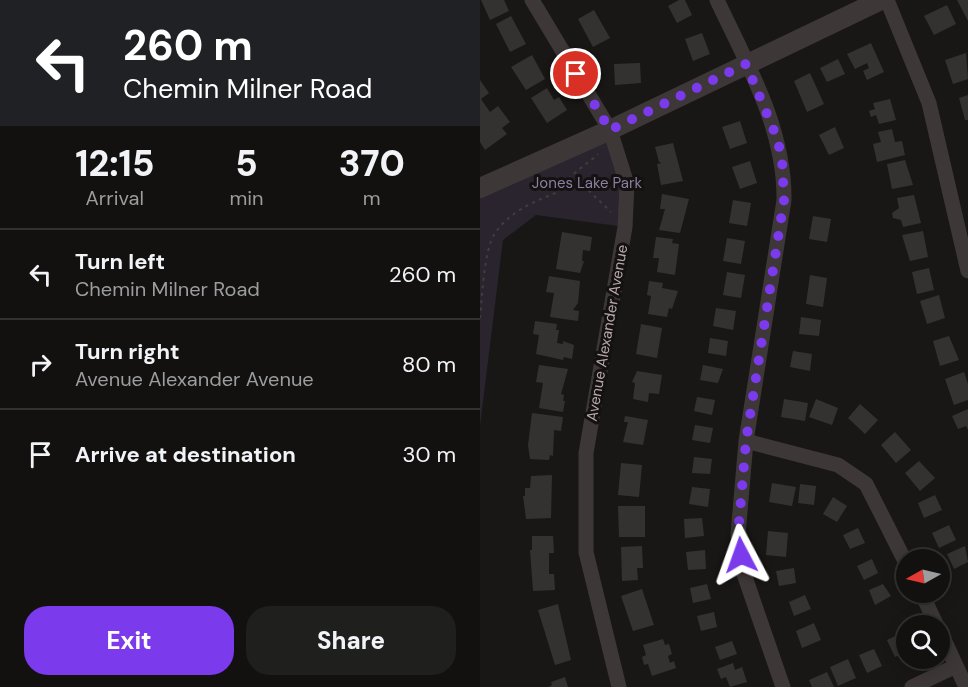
<!DOCTYPE html>
<style>
body{margin:0;font-family:"DM Sans",sans-serif;background:#1f1f1e;color:#f1f3f6;height:100vh;display:flex;flex-direction:column;font-size:22px;white-space:nowrap}
*{box-sizing:border-box;margin:0}
p{font-size:20px;color:#9c9d9f}
.icon{flex:none;width:33px;height:33px;fill:none;stroke:currentColor;stroke-width:2;stroke-linecap:round;stroke-linejoin:round}
.map{position:relative;flex:1;overflow:hidden}
.details{display:flex;flex-direction:column;background:#121110;width:480px}
.details>*{flex:none}
.hud{background:#202124;color:#fff;overflow:hidden}
.needle{width:39px;rotate:262deg}
.tools{position:absolute;left:416px;top:549px;display:grid;gap:12px}
.tools a{display:grid;place-items:center;width:54px;height:54px;border-radius:50%;background:#121110;box-shadow:0 3px 15px #0003,0 0 0 2px #313130;font-size:30px}
.pin{position:absolute;display:grid;place-items:center;width:51px;height:51px;color:#fff;margin:-26px;border:3px solid #fff;border-radius:50%;box-shadow:0 2px 6px #0007}
.me{position:absolute;width:66px;margin:-33px;rotate:356deg;stroke-linejoin:round;filter:drop-shadow(0 0 4px #0008)}
.turn{display:flex;align-items:center;gap:21px;height:126px;padding:0 24px;font-size:27px}
.turn .icon{width:78px;height:78px;stroke-width:2.5}
.turn b{display:block;font-size:42px;line-height:51px}
.eta{display:flex;justify-content:space-evenly;align-items:center;height:102px;text-align:center}
.eta b{font-size:36px;font-weight:800;line-height:42px}
.button{display:flex;gap:12px;margin-top:auto;padding:12px 24px}
.button a{flex:1;height:69px;border-radius:24px;background:#7c3aed;color:#fff;font-size:24px;font-weight:800;line-height:69px;text-align:center}
.button a+a{background:#1f1f1e;color:#f1f3f6}
ul{padding:0;list-style:none}
li{display:flex;align-items:center;gap:18px;height:90px;padding:0 24px;border-top:2px solid #313130}
li div{flex:1}
li b{display:block;font-size:22px}
li em{font-style:normal}
main{display:flex;flex:1;min-height:0}
.map>svg:first-child{display:block}
.green{fill:#29242d}
.building{fill:#343231}
.lines{fill:none;stroke-linecap:round;stroke-linejoin:round}
.path{stroke:#443d3d;stroke-width:2;stroke-dasharray:3 4.5;stroke-linecap:butt}
.minor{stroke:#3d3837;stroke-width:15}
.tertiary{stroke:#3d3837;stroke-width:20}
.route{stroke:#7c3aed;stroke-width:10;stroke-dasharray:0 18}
.labels{text-anchor:middle;dominant-baseline:central;stroke-width:6;stroke-linejoin:round;paint-order:stroke}
.park-label{font-size:15px;fill:#8d7ea4;stroke:#131211}
.street-label{font-size:15px;fill:#b8a8a8;stroke:#131211}
</style>
<main>
<section class="details">
<div class="hud">
<div class="turn"><svg class="icon" aria-label="left" viewBox="0 0 24 24"><path d="M17 20v-9H6M10 6l-5 5 5 5"/></svg><div><b>260 m</b>Chemin Milner Road</div></div>
</div>
<div class="eta">
<div><b>12:15</b><p>Arrival</p></div>
<div><b>5</b><p>min</p></div>
<div><b>370</b><p>m</p></div>
</div>
<ul>
<li><svg class="icon" aria-label="left" viewBox="0 0 24 24"><path d="M17 20v-9H6M10 6l-5 5 5 5"/></svg><div><b>Turn left</b><p>Chemin Milner Road</p></div><em>260 m</em></li>
<li><svg class="icon" aria-label="right" viewBox="0 0 24 24"><path d="M7 20v-9h11M14 6l5 5-5 5"/></svg><div><b>Turn right</b><p>Avenue Alexander Avenue</p></div><em>80 m</em></li>
<li><svg class="icon" aria-label="arrive" viewBox="0 0 24 24"><path d="M6 21V4h12l-3 4 3 4H6"/></svg><div><b>Arrive at destination</b></div><em>30 m</em></li>
</ul>
<div class="button"><a>Exit</a><a>Share</a></div>
</section>
<div class="map">
<svg width="488" height="687" viewBox="0 0 488 687">
<rect width="100%" height="100%" fill="#181716"/>
<path class="green" d="M130,130L147,184L145,227L56,215L23,240L0,426V188Z"/>
<path class="building" d="M1,0H24L29,11L10,20Z
M199,0H205L212,15L197,23L188,6Z
M477,0H488V21Z
M467,5L476,24L454,35L444,16Z
M114,10L130,38L113,47L98,19Z
M31,16L46,44L30,52L16,24Z
M222,33L230,54L213,61L205,39Z
M391,43L404,72L387,80L383,71L389,68L387,63L375,69L367,54Z
M486,53L488,79L473,84L465,60Z
M52,55L65,79L46,90L31,67Z
M358,59L365,74L347,82L340,68Z
M160,63L161,83L135,85L134,64Z
M330,73L344,104L327,112L314,81Z
M0,80L9,93L1,99L10,112L18,106L30,122L22,128L27,134L5,150L0,142Z
M67,88L74,100L79,97L87,110L67,123L51,98Z
M488,95V120H485L479,98Z
M410,99L416,120L399,124L396,115L391,117L389,111L395,109L393,103Z
M260,121L267,143L250,149L242,127Z
M355,127L364,148L349,155L339,135Z
M412,129L415,142L422,141L425,155L397,162L393,144L401,142L398,132Z
M193,143L203,181L181,185L177,164L182,163L179,162L175,147Z
M425,160L433,185L412,189L407,164Z
M270,161L277,183L260,189L252,167Z
M182,194L209,199L200,233L179,230L185,209H180Z
M434,195L441,223L423,227L421,220L413,218L412,213L419,208L417,198Z
M253,200L271,203L267,226L249,223Z
M333,216L351,219L347,242L329,239Z
M443,231L448,257L430,261L422,235Z
M82,232L112,237L110,251L103,250L102,261H104L100,273L76,269Z
M176,237L193,239L192,243L199,244L195,275L177,272L179,258H173Z
M247,238L265,241L261,264L243,261Z
M449,268L454,290L437,294L432,272Z
M247,272L265,275L261,298L243,295Z
M330,275L347,278L343,307L326,304Z
M69,276L100,281L98,303L93,310L99,311L98,321L70,317L74,293L66,292Z
M169,281L183,283L182,288L198,291L192,309L189,308L187,317L168,314L171,296L167,295Z
M459,295L465,318L447,324L440,301Z
M236,308L256,311L253,330L233,326Z
M321,317L341,320L339,336L319,334Z
M55,321L77,324L76,330H79L77,343L83,344V341L94,345L92,359L84,357L83,360L56,354L59,335L53,334Z
M161,324L182,328L177,358L156,354Z
M469,336L479,360L460,366L453,341Z
M230,338L248,341L246,356L228,353Z
M313,351L332,354L330,371L310,367Z
M59,365L88,369L81,394L84,395L83,401H85L83,412L59,408L63,383L56,382Z
M223,365L243,369L238,383L220,380Z
M157,371L182,375L179,394L169,393L168,402L153,399L155,383L152,382Z
M484,372L488,384V400L474,405L465,379Z
M217,397L235,400L232,415L214,411Z
M304,399L328,403L325,421L301,417Z
M336,399L358,408L352,425L329,417Z
M380,404L398,420L385,434L368,418Z
M488,409V430L486,426L478,429L472,416Z
M52,413L83,417L81,431L74,430L73,456L70,455L69,460L50,459L48,445Z
M145,416L168,420L163,445L143,442L148,422H144Z
M215,425L233,428L230,443L212,440Z
M415,432L431,450L416,463L401,445Z
M214,457L232,459L230,474L212,473Z
M439,461L455,478L440,491L425,473Z
M141,463L162,465L159,497L138,495Z
M72,475L71,518L46,519L43,496H45V488H50L51,476Z
M292,483L316,487L312,506L289,502Z
M320,484L336,486L334,505L318,503Z
M212,487L230,489L228,507L209,504Z
M455,495L462,510L444,518L438,503Z
M353,497L367,506L357,522L343,514Z
M138,506H165V537H139Z
M222,518L224,536L205,538L204,519Z
M469,525L476,540L459,548L452,533Z
M378,528L385,543L370,549L363,535Z
M288,531L308,533L306,557L286,555Z
M52,536H73L74,553H69V574H74L75,590L53,591L50,550H52Z
M162,546L163,568H157L158,580L142,581L141,547Z
M485,546L488,562L474,569L467,554Z
M225,550L226,569L208,570L206,552Z
M392,559L398,573L384,580L377,566Z
M314,568L316,583L299,586L296,571Z
M227,584L231,599L213,603L210,588Z
M403,584L411,596L395,605L389,590Z
M162,589L174,625L153,631L141,596Z
M325,595L331,609L314,616L309,602Z
M78,604L91,660L75,665L58,610Z
M234,612L237,627L221,631L217,616Z
M334,623L341,640L322,648L316,631Z
M426,631V652L415,657L407,640Z
M183,639L185,645L189,644L192,654L188,656L190,663L194,661L196,668L172,676L168,664L164,665L162,657L166,655L163,645Z
M252,641L257,654L240,660L235,647Z
M394,649L402,666L387,673L379,655Z
M368,659L376,678L358,686L350,667Z
M253,663L255,670L262,667L267,682L250,687L246,677L241,679L237,669Z
M347,672L354,687H332L329,680Z
M85,677L88,687H68L72,685L71,682Z"/>
<g class="lines">
<path class="path" d="M90,178L104,186L131,212
M0,318C2,298 4,251 14,235C28,212 55,201 78,192C87,176 105,166 118,154"/>
<path class="minor" d="M52,0L130,130L147,184L145,227L106,453V552L139,687
M237,0C267,64 305,128 304,200L266,441L258,535L264,574L303,687
M407,0L449,103L488,271
M266,441L358,465L386,484L426,563
M441,592L457,626
M459,629L486,687
M432,687L476,666"/>
<path class="tertiary" d="M0,188L130,130L401,0"/>
</g>
<g class="lines">
<path class="route" d="M96,74L130,130L266,64L297,138L302,159L304,200L266,441L258,535L261,555"/>
</g>
<g class="labels">
<g class="park-label">
<text x="107" y="183">Jones Lake Park</text>
</g>
<g class="street-label">
<text transform="translate(127 333) rotate(-80)">Avenue Alexander Avenue</text>
</g>
</g>
</svg>
<div class="tools">
<a><svg class="needle" viewBox="-14 -14 28 28"><path d="M0-13l5 13h-10z" fill="#e53935"/><path d="M0 13l5-13h-10z" fill="#9c9d9f"/></svg></a>
<a><svg class="icon" aria-label="search" viewBox="0 0 24 24"><circle cx="10" cy="10" r="6"/><path d="M15 15l6 6"/></svg></a>
</div>
<div class="pin" style="left:96px;top:74px;background:#d93025"><svg class="icon" aria-label="arrive" viewBox="0 0 24 24"><path d="M6 21V4h12l-3 4 3 4H6"/></svg></div>
<svg class="me" style="left:261px;top:555px" viewBox="-20 -20 40 40"><path d="M0-17L14 15 0 8-14 15z" fill="#7c3aed" stroke="#fff" stroke-width="4"/></svg>
</div>
</main>
